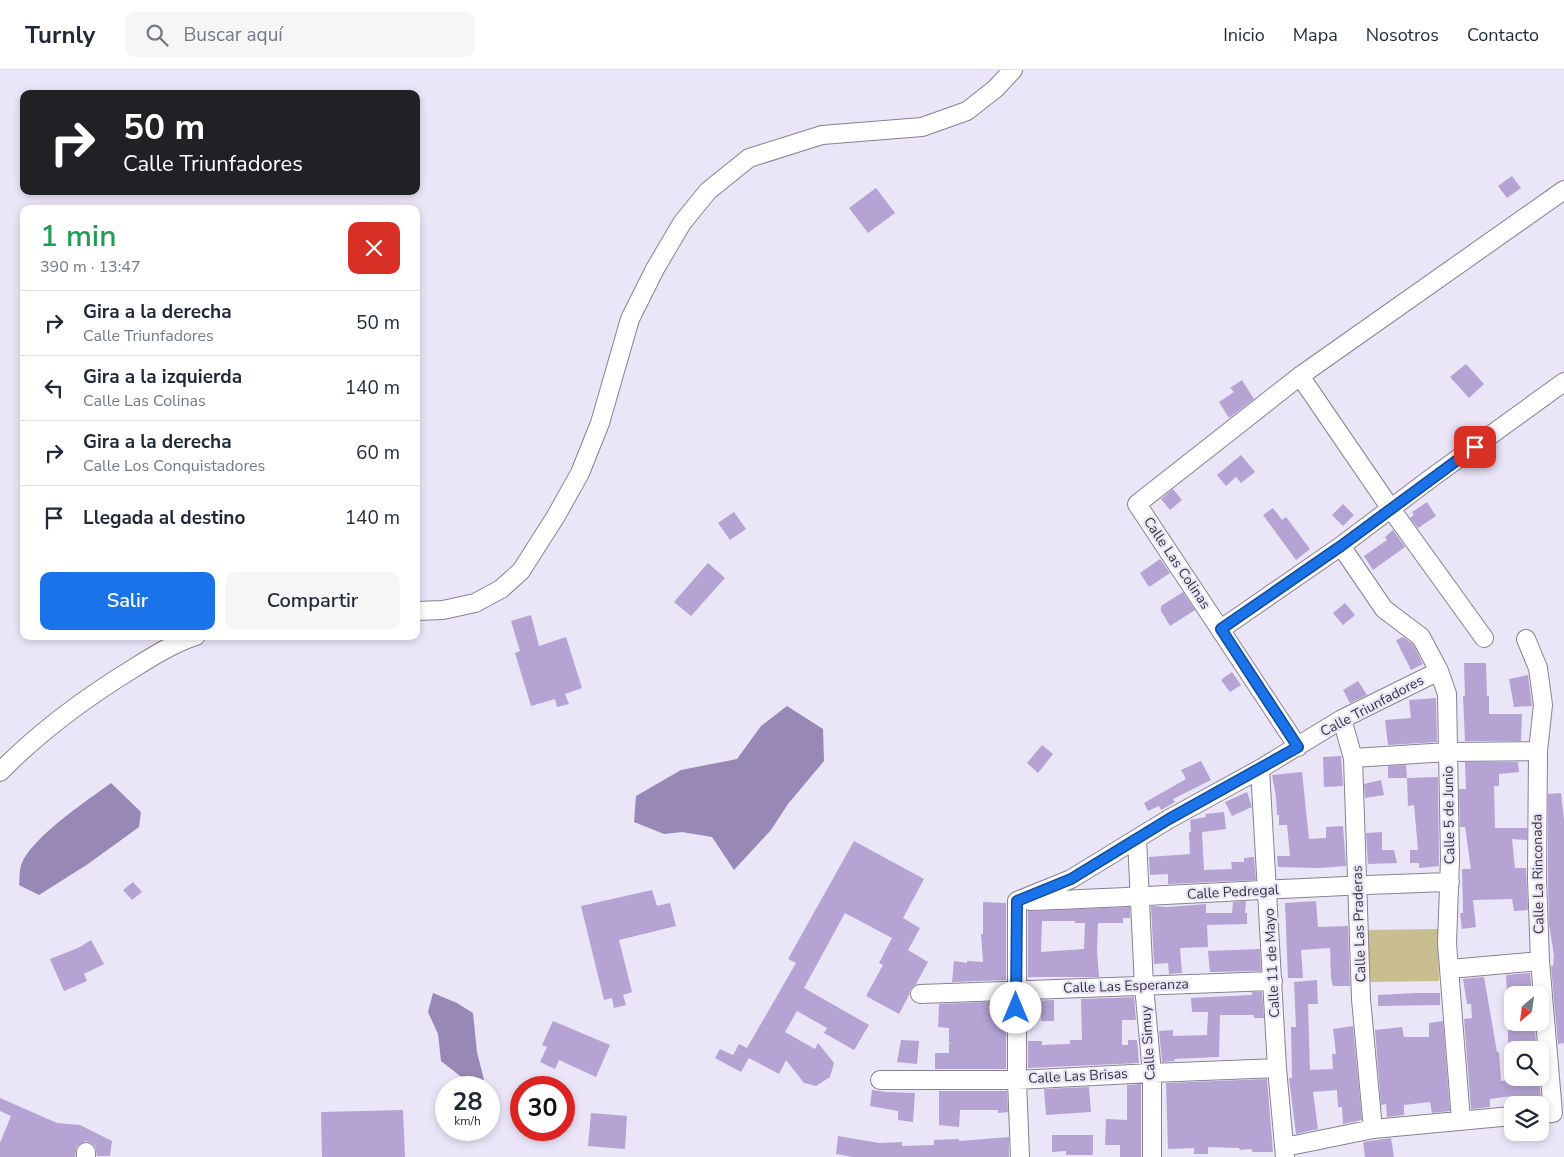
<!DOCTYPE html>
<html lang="es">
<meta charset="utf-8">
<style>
body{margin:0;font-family:"Nunito Sans",sans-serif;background:#f6f6f7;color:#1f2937;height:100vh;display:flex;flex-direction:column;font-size:19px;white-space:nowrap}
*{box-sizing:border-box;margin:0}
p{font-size:16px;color:#747a83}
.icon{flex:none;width:28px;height:28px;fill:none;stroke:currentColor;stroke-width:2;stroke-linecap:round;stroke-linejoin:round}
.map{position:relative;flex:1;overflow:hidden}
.side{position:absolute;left:20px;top:135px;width:400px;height:435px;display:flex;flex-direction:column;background:#fff;border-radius:10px;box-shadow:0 2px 8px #0003}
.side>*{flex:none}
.banner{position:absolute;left:20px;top:20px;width:400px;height:105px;border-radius:10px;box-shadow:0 2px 8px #0003;background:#202124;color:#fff;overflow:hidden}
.needle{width:32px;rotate:209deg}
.buttons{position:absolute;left:1504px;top:916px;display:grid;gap:10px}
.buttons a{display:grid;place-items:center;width:45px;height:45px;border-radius:10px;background:#fff;box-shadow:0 2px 8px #0003;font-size:25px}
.speed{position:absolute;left:435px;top:1006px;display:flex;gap:10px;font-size:25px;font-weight:700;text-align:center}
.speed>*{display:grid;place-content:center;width:65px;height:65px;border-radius:50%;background:#fff;box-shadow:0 2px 8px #0003;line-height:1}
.speed small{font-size:12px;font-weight:400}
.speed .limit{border:8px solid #d22;background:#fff;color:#111}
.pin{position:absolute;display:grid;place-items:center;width:42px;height:42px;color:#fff;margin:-21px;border-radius:10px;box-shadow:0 2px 8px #0006}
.me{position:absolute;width:55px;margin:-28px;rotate:0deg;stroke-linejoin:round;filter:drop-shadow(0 0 4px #0008)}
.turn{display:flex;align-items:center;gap:18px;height:105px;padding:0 20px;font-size:22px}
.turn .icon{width:65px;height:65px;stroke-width:2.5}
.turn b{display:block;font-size:35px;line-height:42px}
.round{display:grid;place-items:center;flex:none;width:52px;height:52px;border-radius:10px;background:#f6f6f7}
.head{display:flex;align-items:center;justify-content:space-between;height:85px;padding:0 20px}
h1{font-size:30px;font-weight:600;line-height:38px;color:#1e9e55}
.primary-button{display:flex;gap:10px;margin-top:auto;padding:10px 20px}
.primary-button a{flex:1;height:58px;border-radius:10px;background:#1a73e8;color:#fff;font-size:20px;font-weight:600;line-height:58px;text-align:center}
.primary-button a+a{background:#f6f6f7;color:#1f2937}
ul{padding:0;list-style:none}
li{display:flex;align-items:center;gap:15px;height:65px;padding:0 20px;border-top:1px solid #e0e1e3}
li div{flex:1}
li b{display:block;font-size:19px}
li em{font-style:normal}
header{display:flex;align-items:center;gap:30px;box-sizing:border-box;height:70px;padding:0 25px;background:#fff;border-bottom:1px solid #e0e1e3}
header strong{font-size:24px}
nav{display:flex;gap:28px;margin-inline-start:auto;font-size:18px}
.search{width:350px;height:45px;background:#f6f6f7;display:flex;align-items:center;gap:12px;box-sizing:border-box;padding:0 18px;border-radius:10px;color:#747a83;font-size:19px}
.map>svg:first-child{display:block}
.green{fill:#c9be8f}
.water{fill:#9888b6}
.building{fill:#b4a3d3;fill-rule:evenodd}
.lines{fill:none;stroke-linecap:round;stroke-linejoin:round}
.minor-casing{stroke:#878192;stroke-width:20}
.minor{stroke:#fff;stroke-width:18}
.route-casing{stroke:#114b97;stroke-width:12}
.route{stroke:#1a73e8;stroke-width:9}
.labels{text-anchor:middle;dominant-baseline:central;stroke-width:4.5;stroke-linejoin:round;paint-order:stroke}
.street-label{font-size:14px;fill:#37343c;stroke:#ebe5f8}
</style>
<header>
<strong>Turnly</strong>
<div class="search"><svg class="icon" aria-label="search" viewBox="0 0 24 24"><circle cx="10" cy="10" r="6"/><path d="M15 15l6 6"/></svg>Buscar aquí</div>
<nav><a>Inicio</a><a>Mapa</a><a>Nosotros</a><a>Contacto</a></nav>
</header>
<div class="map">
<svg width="1564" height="1087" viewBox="0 0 1564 1087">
<rect width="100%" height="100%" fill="#ebe5f8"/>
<path class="green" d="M1438,859L1439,911L1368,912L1366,860Z"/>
<path class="water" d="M787,636L823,659L824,691L788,734L771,760L734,800L712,767L682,762L664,764L634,752L636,726L681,700L737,689L761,656Z
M111,713L141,742L139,757L88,794L39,825L19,815C20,809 19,801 21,796C29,769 88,730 111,713Z
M433,923L457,933L473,943L477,982L484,1010L469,1013L441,991L438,964L428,942Z"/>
<path class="building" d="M1512,106L1521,118L1507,128L1498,116Z
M876,118L895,143L868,163L849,138Z
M1466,294L1484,314L1469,328L1450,307Z
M1242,310L1254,329L1229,348L1219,332L1234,322L1230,318Z
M1241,385L1255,402L1241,413L1236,407L1226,416L1217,405Z
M1173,419L1182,430L1170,440L1161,429Z
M1427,432L1436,446L1418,458L1410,448L1414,445L1412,442Z
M1343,434L1354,445L1343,456L1332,445Z
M1273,438L1282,450L1286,447L1310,479L1296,490L1263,445Z
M734,442L746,459L730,470L718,453Z
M1393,460L1405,477L1373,500L1364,486L1387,470L1385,467Z
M1160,489L1170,503L1149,517L1140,503Z
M708,493L725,508L691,546L674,532Z
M1183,522L1195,540L1170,556L1161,541V536Z
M1345,533L1355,545L1343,555L1333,543Z
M531,545L539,576L566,567L582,618L565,624L569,634L557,637L555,629L531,636L515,583L520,581L511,551Z
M1403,567L1413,574L1423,594L1411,600L1396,570Z
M1464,593H1486L1487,626H1489V644H1522L1521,671H1465L1463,626H1465Z
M1232,602L1241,615L1230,622L1221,610Z
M1528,605L1532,636L1514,637L1509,609Z
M1358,611L1367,625L1350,633L1343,620Z
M1436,628L1437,672L1388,675L1385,650L1411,648L1409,630Z
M1042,675L1053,684L1038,703L1027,693Z
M1341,686L1343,716L1324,717L1323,687Z
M1201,691L1211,710L1173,729L1175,732L1161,740L1159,736L1148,741L1144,733L1186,709L1181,700Z
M1465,692H1518L1519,702L1499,704V716H1494L1495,758H1527V770L1512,769L1515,798H1526L1528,840L1514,841L1512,829L1473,830L1476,857L1462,859L1460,843H1463L1462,799H1471L1465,757H1460L1459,719H1466Z
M1406,695L1407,708H1388V696Z
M1302,702L1309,769L1326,768V757L1343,756L1346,796L1319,798L1278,797L1277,786H1290L1287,755H1279V745H1277L1276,727L1272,705Z
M1438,707L1439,796L1419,798V793H1410V780H1418L1414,735L1408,736L1407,708Z
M1381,710L1384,725L1365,728L1364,714Z
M1247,722L1252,737L1232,746L1225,732Z
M1561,723L1564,750V973L1558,974L1551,896H1553L1554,886L1549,854L1548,809V724Z
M1224,742L1226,759L1202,762L1204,800L1232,799L1231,792H1244V788L1254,787L1256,810L1168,814V804L1150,805L1149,787L1190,784L1189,762H1191L1190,750L1206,747L1205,744Z
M1382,762V780H1394L1397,793L1368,794L1366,763Z
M854,771L924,809L903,848L920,858L908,880L928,892L916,914L911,919L909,925L899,944L866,926L883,895L879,893L892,868L845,843L804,918L869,955L854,980L824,963L827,958L797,941L785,962L815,979L818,973L834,993L830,1007L816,1016L804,1013L786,990L779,1004L749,988L741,1002L715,988L720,979L733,985L739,974L747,978L796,893L788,889Z
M133,812L142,822L132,830L123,820Z
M652,820L657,836L670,833L676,856L619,870L632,922L623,925L626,935L614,938L612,928L604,930L581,836Z
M1246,831L1245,843H1247V854L1207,855L1208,877L1180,878L1182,903L1169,904L1168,893L1154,894L1151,836L1168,837L1206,834V843H1232L1233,832Z
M1316,831L1318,857L1348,856L1350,916H1333L1331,908L1330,878L1301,880L1303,908H1288L1285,833Z
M983,832L1006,833V910L952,912L954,891L967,893V891L983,892L981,864H983Z
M1130,837V848H1123V853H1098L1097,880L1099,907H1028V841ZM1042,851H1075V853H1085L1084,879L1041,882Z
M91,870L104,894L84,904L87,911L64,921L50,889L80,877Z
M1260,879L1261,901L1210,902L1208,881Z
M1530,903L1532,925H1507L1506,905Z
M1484,907L1497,982H1499L1501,1011L1539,1008L1541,1029L1513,1032L1512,1026L1490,1029V1037L1471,1039L1464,949L1472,948L1471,934H1467L1463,909Z
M1317,910L1318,934H1308L1310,1000L1333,999L1332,984H1336L1333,959L1353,956L1362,1050L1343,1054L1342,1037H1338L1337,1020L1313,1022L1318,1059L1296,1064L1289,1008H1292L1291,957H1296L1294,912Z
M1252,922H1262L1264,948H1254V945H1220L1219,987L1174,989L1175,991L1162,992L1159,961L1173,960V966L1207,965L1208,942H1192L1191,928L1252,925Z
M1416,923H1440V935L1378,936V925Z
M1134,927L1136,950H1122V975H1128V970H1137L1139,993L1028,998V971H1042V975L1070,974V970H1082L1081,929Z
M1054,930V951H1041V942L1028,943V931Z
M1006,931V999H935V983H949V973L952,974L949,972V958L938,957L939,934Z
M553,951L610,975L596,1007L559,990L555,999L540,992L547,977L542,975Z
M1443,951L1450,1041L1432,1043L1430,1032L1404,1035V1045L1387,1047L1386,1034L1381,1035L1375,960L1402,957L1404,967H1429V953Z
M1535,959L1536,974L1508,975V960Z
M901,970L919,971L917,994L897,992Z
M1267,1009L1273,1082H1252V1079L1240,1080L1239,1078L1208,1077V1084H1194V1078L1168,1079L1166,1013Z
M1141,1014V1087H1120V1075H1105L1106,1049L1127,1050V1015Z
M1089,1017L1091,1042L1046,1045L1044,1019Z
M872,1020L887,1022L915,1023L913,1052L898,1050V1041L870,1036Z
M939,1021H1007L1008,1042L998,1043V1040H960L959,1057L939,1055Z
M0,1028L57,1053L80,1055L112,1071L110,1086H97L95,1076L91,1073L86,1071L77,1076L75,1087H0V1073L11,1046L0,1041Z
M403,1040L405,1087H322L321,1042Z
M591,1043L627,1046L625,1079L588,1076Z
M1052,1065H1093V1085H1066V1081L1052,1082Z
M838,1066L879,1073L902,1072V1076L934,1075V1070L959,1069V1071L1009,1067V1087H853L836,1084Z
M1391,1068L1394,1087H1365L1363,1072Z"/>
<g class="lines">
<defs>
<path id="minor" d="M1300,306L1391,439L1484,568
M1341,476L1384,539L1421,567L1439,601L1447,624L1450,789L1447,873L1461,1050
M416,541L443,540L475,533L501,519L521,501L556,446L580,403L600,353L630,249L655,199L682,153L708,121L749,88L822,65L922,57L967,41L995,19L1013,0
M1221,559L1341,476L1430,409L1564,312
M1526,569L1538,598L1543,635L1538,681L1537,809L1540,891L1553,1043L1540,1044
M1342,649L1353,688L1361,929L1373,1059
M1298,677L1137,434L1300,306L1564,120
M1353,688L1448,682L1538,681
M1260,699L1277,998L1285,1087
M0,702C40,661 85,628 134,598C153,586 174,573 196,566
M1137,769L1144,916L1152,1003V1087
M1017,831L1071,809L1169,749L1260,699L1342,649L1439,601
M1017,831V1010L1020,1087
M1030,831C1170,826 1309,816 1450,812
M1450,899L1540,891
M920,924L1273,911
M880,1010H1017L1152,1003L1277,998
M1285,1077L1373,1059L1512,1046
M86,1087V1082"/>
</defs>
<use href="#minor" class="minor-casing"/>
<use href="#minor" class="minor"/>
</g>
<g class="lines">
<defs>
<path id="route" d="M1016,938L1017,831L1071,809L1169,749L1298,677L1221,559L1341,476L1475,377"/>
</defs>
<use href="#route" class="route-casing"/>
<use href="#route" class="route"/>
</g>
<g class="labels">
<g class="street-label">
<text transform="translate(1177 493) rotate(56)">Calle Las Colinas</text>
<text transform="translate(1372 636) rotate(-28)">Calle Triunfadores</text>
<text transform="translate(1449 745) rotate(-91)">Calle 5 de Junio</text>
<text transform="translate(1538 804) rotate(-91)">Calle La Rinconada</text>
<text transform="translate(1233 822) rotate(-3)">Calle Pedregal</text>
<text transform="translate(1359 854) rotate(-92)">Calle Las Praderas</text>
<text transform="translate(1272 893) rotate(-93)">Calle 11 de Mayo</text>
<text transform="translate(1126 916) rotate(-2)">Calle Las Esperanza</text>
<text transform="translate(1148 973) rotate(-94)">Calle Simuy</text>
<text transform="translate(1078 1006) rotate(-3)">Calle Las Brisas</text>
</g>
</g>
</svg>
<div class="buttons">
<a><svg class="needle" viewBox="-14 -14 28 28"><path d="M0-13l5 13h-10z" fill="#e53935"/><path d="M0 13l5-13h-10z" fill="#747a83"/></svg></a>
<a><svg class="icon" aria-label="search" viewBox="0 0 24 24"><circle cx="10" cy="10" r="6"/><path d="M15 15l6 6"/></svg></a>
<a><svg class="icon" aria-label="layers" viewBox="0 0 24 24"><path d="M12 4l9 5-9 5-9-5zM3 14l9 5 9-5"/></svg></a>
</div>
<div class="speed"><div>28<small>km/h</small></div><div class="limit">30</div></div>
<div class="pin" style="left:1475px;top:377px;background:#d93025"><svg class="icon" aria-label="arrive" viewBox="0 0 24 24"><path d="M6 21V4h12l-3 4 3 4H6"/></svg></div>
<svg class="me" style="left:1016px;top:938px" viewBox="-20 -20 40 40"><circle r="19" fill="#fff"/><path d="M0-13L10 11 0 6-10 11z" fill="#1a73e8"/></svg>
<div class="banner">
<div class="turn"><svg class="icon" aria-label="right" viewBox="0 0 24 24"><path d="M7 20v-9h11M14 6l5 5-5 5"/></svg><div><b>50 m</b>Calle Triunfadores</div></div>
</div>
<section class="side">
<div class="head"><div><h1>1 min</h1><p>390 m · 13:47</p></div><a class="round" style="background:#d93025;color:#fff"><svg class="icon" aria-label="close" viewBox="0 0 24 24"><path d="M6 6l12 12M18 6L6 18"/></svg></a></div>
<ul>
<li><svg class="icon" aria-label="right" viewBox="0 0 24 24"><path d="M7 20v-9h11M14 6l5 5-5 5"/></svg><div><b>Gira a la derecha</b><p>Calle Triunfadores</p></div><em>50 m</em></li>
<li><svg class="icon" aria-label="left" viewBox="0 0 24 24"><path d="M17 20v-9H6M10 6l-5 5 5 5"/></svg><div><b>Gira a la izquierda</b><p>Calle Las Colinas</p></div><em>140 m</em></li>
<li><svg class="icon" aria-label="right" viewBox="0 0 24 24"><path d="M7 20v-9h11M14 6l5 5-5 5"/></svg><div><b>Gira a la derecha</b><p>Calle Los Conquistadores</p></div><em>60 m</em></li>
<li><svg class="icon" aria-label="arrive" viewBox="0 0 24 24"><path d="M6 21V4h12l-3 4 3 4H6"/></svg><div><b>Llegada al destino</b></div><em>140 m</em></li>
</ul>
<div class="primary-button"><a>Salir</a><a>Compartir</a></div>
</section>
</div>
